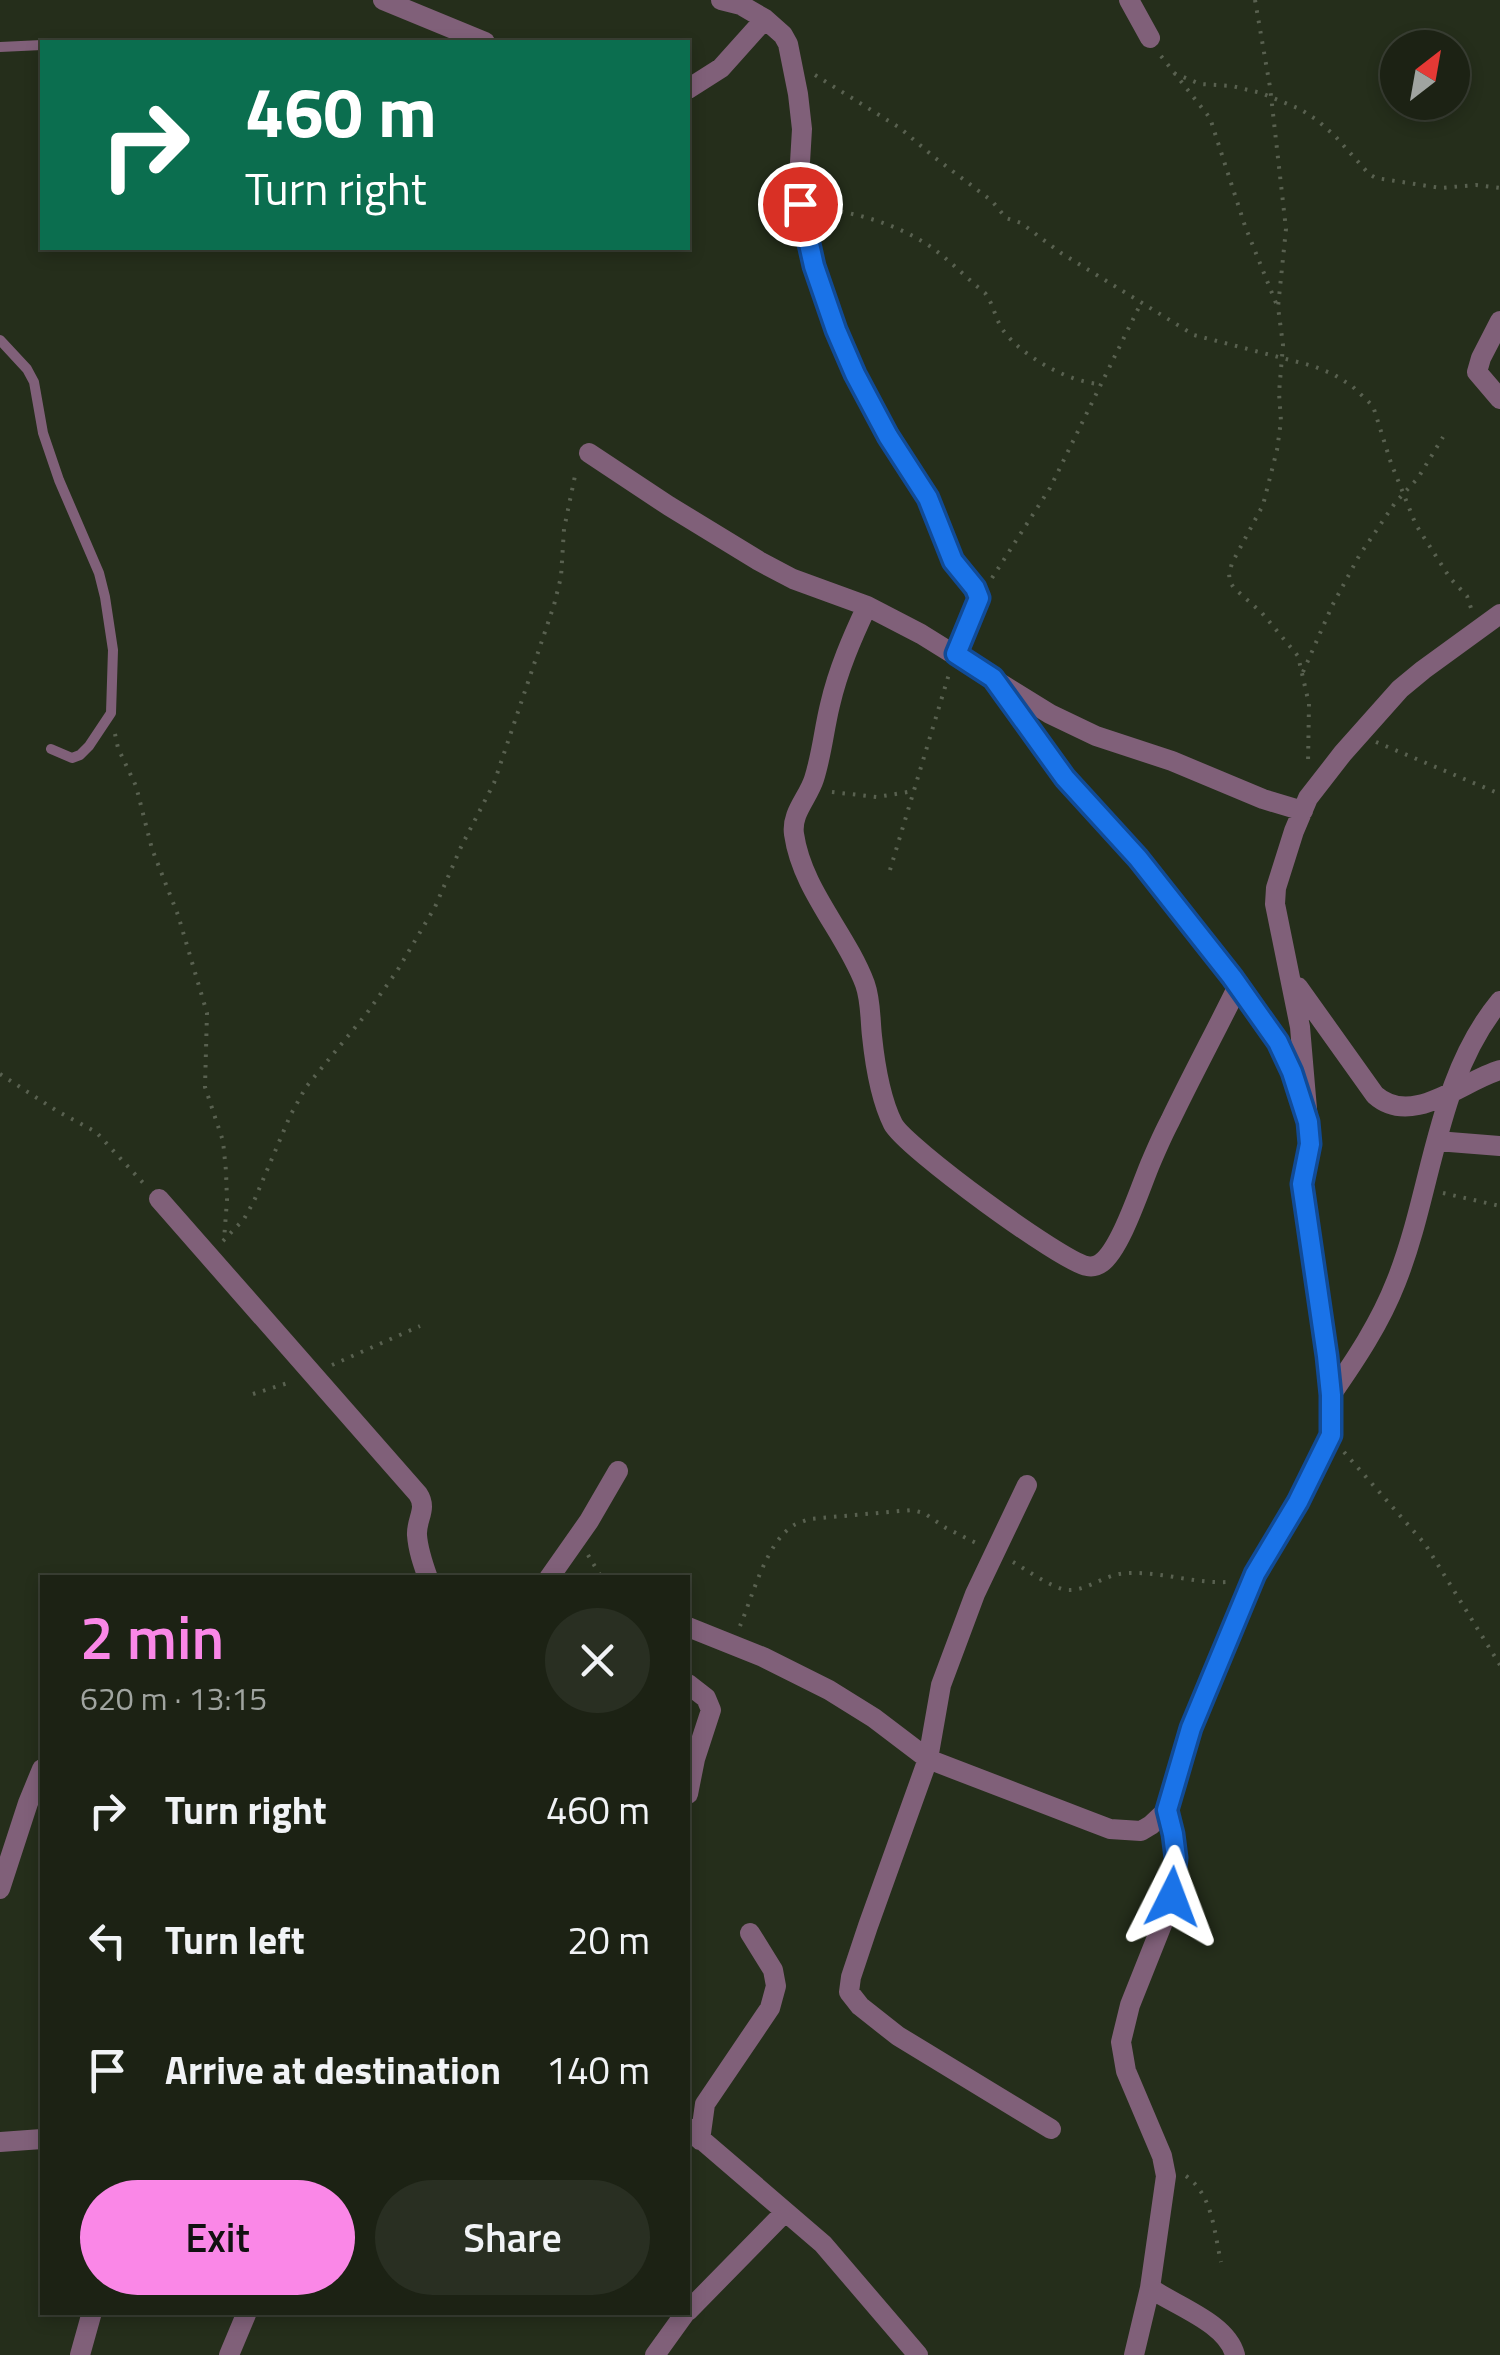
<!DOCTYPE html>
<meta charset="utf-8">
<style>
body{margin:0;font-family:"Titillium Web",sans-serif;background:#292f22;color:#f1f3f6;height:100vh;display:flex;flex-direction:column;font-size:38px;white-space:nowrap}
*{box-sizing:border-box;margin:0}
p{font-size:32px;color:#a0a4a0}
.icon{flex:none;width:55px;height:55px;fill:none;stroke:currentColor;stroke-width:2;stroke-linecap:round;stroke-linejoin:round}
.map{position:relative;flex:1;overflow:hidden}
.panel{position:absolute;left:40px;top:1575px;width:650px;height:740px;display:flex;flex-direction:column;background:#1c2214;border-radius:0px;box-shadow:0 5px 15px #0003,0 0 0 2px #3a3f34}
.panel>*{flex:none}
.top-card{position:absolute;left:40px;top:40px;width:650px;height:210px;border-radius:0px;box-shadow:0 5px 15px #0003,0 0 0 2px #3a3f34;background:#0b6e4f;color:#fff;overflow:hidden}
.needle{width:65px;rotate:31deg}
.buttons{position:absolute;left:1380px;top:30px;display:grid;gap:20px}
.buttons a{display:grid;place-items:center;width:90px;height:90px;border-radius:50%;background:#1c2214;box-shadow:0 5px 15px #0003,0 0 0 2px #3a3f34;font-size:50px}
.pin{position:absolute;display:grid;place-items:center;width:85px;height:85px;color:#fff;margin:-42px;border:5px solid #fff;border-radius:50%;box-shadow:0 2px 10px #0007}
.me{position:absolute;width:110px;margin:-55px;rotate:3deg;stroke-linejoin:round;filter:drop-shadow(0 0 8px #0008)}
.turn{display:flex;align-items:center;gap:35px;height:210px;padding:0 40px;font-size:45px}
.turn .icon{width:130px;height:130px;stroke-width:2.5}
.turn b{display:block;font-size:70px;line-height:85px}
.round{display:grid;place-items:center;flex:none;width:105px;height:105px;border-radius:52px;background:#292f22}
.summary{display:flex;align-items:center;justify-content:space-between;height:170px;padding:0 40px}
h1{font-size:60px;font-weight:600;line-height:75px;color:#fa87e7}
.action{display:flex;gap:20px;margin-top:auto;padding:20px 40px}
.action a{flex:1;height:115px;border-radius:60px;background:#fa87e7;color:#111;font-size:40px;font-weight:600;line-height:115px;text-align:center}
.action a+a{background:#292f22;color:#f1f3f6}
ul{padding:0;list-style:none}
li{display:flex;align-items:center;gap:30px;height:130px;padding:0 40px}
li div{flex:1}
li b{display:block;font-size:38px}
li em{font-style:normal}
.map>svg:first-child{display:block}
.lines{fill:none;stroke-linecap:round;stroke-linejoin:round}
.path{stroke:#596150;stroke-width:4;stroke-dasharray:2.5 8;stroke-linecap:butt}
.lane{stroke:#806079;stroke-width:10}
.street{stroke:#806079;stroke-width:20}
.route-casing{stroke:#114b97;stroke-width:25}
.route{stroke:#1a73e8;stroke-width:18}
</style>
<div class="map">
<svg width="1500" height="2355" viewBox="0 0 1500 2355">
<rect width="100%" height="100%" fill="#252e1b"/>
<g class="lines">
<path class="path" d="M1255,0L1270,87L1286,229L1278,307L1283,345L1279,393L1281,421L1277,450L1263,505L1232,563L1229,574L1230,582L1234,588L1262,613L1298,656L1309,704L1308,764
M1161,56L1210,118L1245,226L1276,303
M1174,73L1200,84L1232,86L1261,93L1300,109L1317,120L1335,136L1369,174L1376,178L1441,188L1476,185L1500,188
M815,75L900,128L934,157L992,201L1006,218L1021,223L1061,253L1194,335L1313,366L1333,374L1352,386L1373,406L1391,463L1416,525L1450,578L1467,596L1472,611
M820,208C856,213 893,223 925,243C947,257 965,277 985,293C994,305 995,319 1003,330C1021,356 1070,383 1101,384
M992,578L1050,488L1140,305
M1303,672L1332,606L1359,556L1395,503L1418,478L1443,437
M115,734L118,748L136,786L152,849L178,915L207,1013L205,1087L223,1141L226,1171L227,1200L224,1240
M1376,742L1500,794
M832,792L877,797L914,791
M890,870L949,674
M0,1074L57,1111L96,1132L145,1185
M1443,1193L1500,1206
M223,1241L244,1219L254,1201L290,1116L306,1087L367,1013L397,971L435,907L461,847L494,783L554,605L561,577L564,529L576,471
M332,1365L420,1326
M253,1394L291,1382
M1344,1452L1425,1544L1500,1665
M588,1555L602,1578
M1013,1562C1027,1570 1053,1589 1068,1590C1085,1591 1102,1577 1119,1574C1155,1569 1192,1584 1228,1582
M740,1626C752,1598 766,1542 794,1525C795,1524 807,1520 809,1519L912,1510L924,1513L946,1528L978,1544
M1186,2176C1213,2195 1214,2232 1221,2262"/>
<path class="lane" d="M0,47L42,45
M0,340L27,369L34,382L43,433L59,480L99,573L105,597L113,650L111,713L89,746L80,755L72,758L51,749"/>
<path class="street" d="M383,0L485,42
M721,0L741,5L765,19L783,35L788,44L798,94L802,129L798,196L814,266L836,331L873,409L927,498L953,561L975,588L979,599L955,654
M1129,0L1150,38
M688,89L721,68L765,19
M1500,321L1481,358L1477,372L1500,399
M589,453L669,506L759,561L793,579L867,606L921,634L1050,714L1096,736L1172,761L1263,799L1303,811
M867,606C852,638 838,670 830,705C824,729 822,754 814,779C808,798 791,813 794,834C802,890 846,933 865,984C871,1001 870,1018 872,1036C875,1065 880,1098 893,1124C905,1147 1062,1262 1087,1266C1092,1267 1097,1266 1101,1263C1121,1249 1141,1185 1151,1162C1157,1148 1163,1134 1170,1121C1192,1075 1216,1031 1238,986
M1000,688L1065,778L1138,858L1260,1015L1279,1042L1299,1093
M1298,987L1375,1095C1412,1128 1462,1081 1500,1070
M1437,1141L1500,1146
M159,1199L418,1494C428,1509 416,1519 417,1535C418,1550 423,1564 428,1578
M1331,1395C1356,1359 1380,1323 1396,1282C1433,1190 1435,1080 1500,1001
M1027,1485L975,1594L941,1685L928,1759L868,1926L851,1977L849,1992L860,2006L898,2036L1051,2129
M549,1578L589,1521L618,1471
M688,1627L763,1657L829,1690L874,1718L928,1759L1089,1821L1110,1829L1141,1831L1151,1825L1167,1810L1191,1728L1240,1607L1255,1574L1298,1502L1330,1439L1332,1432L1327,1356L1302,1184L1310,1144L1300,1027L1275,904L1276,888L1294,831L1308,798L1343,753L1400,689L1423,670L1500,614
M688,1684L706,1698L711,1710L695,1759L688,1794
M0,1889L28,1803L42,1769
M688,2128L823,2244L918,2355
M700,2140L705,2104L770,2008L776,1986L773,1970L750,1933
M0,2142L42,2139
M1150,2288C1176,2306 1227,2323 1235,2355
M688,2311L785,2212
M80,2355L92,2312
M229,2355L247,2312
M655,2355L686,2312
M1134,2355L1150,2288L1166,2176L1162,2156L1126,2071L1121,2042L1130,2005L1173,1897L1176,1858L1173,1834L1167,1810"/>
</g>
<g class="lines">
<defs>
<path id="route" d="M800,204L814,266L836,330L855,374L888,436L928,498L953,561L975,588L979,598L956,654L993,678L1065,778L1138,858L1232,977L1278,1042L1292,1072L1308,1122L1310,1144L1302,1184L1327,1356L1331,1395V1435L1298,1502L1255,1574L1191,1728L1167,1810L1173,1834L1176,1858L1172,1897"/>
</defs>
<use href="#route" class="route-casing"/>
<use href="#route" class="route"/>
</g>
</svg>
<div class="buttons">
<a><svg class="needle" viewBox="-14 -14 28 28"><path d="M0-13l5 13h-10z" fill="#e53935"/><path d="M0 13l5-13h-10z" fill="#a0a4a0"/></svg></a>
</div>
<div class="pin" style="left:800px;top:204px;background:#d93025"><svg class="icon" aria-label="arrive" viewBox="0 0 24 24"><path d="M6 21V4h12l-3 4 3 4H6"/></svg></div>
<svg class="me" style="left:1172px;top:1897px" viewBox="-20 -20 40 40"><path d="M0-17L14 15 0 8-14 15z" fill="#1a73e8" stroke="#fff" stroke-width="4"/></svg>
<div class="top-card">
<div class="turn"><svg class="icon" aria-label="right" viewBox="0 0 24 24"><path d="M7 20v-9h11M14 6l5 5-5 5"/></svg><div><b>460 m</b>Turn right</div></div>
</div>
<section class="panel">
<div class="summary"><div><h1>2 min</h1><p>620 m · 13:15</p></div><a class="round"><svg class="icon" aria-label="close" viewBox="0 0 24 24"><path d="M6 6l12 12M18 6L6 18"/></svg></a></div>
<ul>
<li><svg class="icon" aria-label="right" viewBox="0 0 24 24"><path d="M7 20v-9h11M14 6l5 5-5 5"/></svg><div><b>Turn right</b></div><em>460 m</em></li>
<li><svg class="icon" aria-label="left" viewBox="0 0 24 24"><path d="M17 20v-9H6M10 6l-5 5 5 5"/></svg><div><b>Turn left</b></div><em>20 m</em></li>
<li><svg class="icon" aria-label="arrive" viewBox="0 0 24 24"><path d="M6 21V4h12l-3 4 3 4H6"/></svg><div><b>Arrive at destination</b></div><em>140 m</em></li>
</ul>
<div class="action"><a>Exit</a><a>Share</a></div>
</section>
</div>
